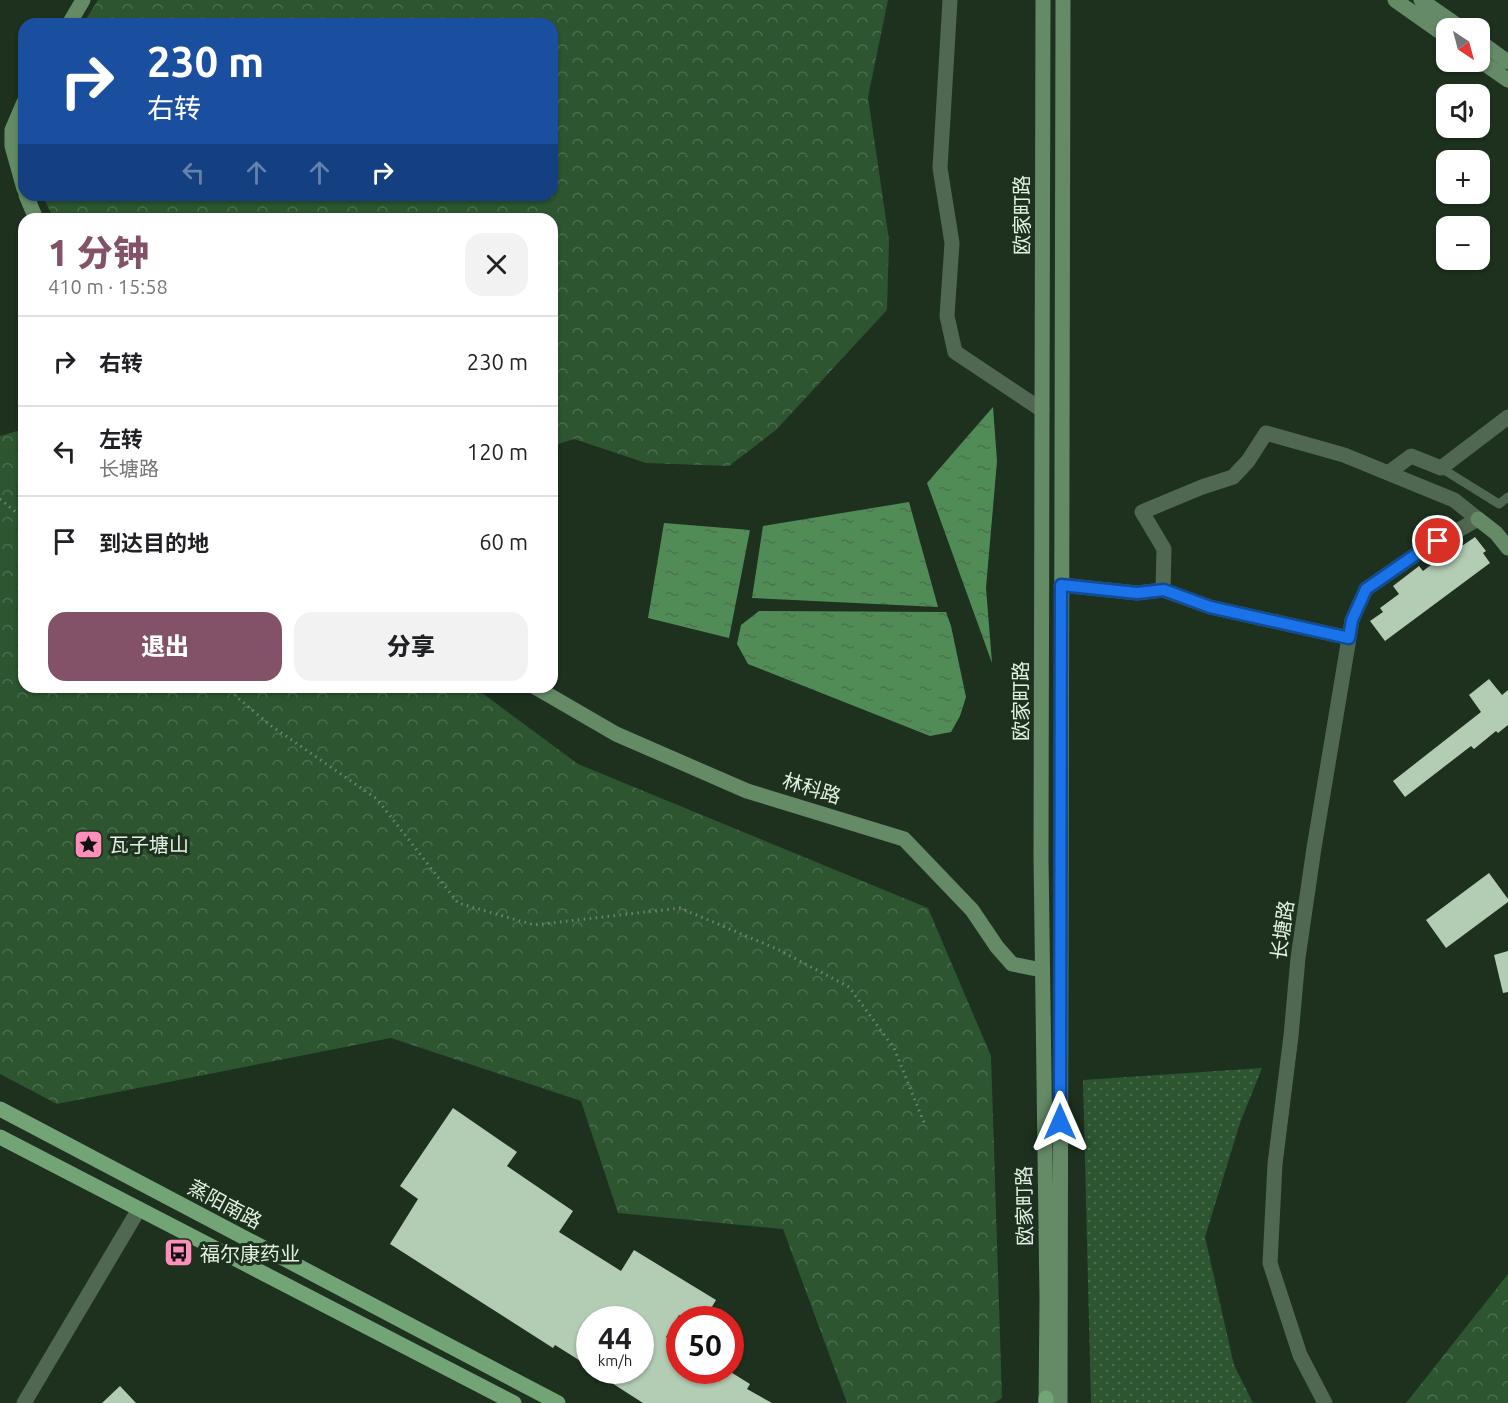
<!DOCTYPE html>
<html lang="zh">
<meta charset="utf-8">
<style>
body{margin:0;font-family:Ubuntu,"Noto Sans SC",sans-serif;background:#f2f2f2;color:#202124;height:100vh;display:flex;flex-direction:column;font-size:22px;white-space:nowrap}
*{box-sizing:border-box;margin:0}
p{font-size:20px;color:#757577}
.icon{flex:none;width:33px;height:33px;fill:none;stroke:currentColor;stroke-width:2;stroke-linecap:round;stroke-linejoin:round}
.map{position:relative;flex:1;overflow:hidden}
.sheet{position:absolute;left:18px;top:213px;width:540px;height:480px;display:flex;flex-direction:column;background:#fff;border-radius:18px;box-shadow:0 2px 4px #0004}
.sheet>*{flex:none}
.banner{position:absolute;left:18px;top:18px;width:540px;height:183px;border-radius:18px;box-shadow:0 2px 4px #0004;background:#1a4fa0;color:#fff;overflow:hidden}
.needle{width:39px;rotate:144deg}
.buttons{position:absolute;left:1436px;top:18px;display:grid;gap:12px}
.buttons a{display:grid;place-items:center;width:54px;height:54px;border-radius:12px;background:#fff;box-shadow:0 2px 4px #0004;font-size:30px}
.speed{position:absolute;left:576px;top:1306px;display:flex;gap:12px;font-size:30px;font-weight:700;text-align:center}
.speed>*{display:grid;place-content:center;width:78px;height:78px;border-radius:50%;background:#fff;box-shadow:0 2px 4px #0004;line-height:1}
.speed small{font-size:15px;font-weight:400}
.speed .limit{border:9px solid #d22;background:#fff;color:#111}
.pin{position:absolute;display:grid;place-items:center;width:51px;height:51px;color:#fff;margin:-26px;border:3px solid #fff;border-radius:50%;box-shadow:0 2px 6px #0007}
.me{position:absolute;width:66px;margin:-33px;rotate:0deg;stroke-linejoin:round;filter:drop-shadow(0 0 4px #0008)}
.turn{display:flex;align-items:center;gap:21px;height:126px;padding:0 30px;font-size:27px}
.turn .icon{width:78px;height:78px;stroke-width:2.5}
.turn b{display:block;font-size:42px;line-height:51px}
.lanes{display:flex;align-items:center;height:57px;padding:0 30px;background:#0003;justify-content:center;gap:30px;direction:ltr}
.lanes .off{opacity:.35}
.round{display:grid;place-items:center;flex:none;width:63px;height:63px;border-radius:18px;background:#f2f2f2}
.overview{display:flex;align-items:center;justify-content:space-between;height:102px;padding:0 30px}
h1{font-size:36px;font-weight:800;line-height:45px;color:#845268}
.action{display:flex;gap:12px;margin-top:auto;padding:12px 30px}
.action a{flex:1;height:69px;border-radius:18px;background:#845268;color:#fff;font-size:24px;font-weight:800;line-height:69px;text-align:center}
.action a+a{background:#f2f2f2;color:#202124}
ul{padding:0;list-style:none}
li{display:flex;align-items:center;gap:18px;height:90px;padding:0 30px;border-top:2px solid #e0e0e0}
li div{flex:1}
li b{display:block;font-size:22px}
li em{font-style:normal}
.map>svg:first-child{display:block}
.grass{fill:url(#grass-dots)}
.forest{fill:url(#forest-crowns)}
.water{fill:url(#water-ripples)}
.building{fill:#b3ccb4}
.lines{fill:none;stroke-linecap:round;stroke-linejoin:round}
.path{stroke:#718272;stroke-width:3;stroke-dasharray:1.5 4.5;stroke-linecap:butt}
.lane{stroke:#506851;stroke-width:9}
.street{stroke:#506851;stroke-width:15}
.secondary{stroke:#648a66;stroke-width:15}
.primary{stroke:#72a476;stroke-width:15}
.route-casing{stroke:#114b97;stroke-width:15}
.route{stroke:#1a73e8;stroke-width:10}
.labels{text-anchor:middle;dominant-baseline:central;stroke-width:6;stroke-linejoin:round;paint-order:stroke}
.street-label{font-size:20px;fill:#e3f0e4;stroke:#1d311e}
.poi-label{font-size:20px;fill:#e3f0e4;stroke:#1d311e;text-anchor:start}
</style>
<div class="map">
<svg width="1508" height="1403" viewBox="0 0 1508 1403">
<defs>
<pattern id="grass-dots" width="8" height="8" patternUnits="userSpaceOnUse" patternTransform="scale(1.5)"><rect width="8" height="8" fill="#2c5530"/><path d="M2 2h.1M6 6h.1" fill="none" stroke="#4a6e4e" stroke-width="1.8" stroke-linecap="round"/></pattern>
<pattern id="forest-crowns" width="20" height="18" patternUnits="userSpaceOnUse" patternTransform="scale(1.5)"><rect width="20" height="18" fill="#2c5530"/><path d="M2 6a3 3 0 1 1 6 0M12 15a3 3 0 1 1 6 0" fill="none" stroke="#4a6e4e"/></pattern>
<pattern id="water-ripples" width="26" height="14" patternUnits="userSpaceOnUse" patternTransform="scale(1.5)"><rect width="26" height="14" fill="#518c57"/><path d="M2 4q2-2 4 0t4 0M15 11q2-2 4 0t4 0" fill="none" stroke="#4c714f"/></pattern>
</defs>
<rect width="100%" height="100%" fill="#1d311e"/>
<path class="grass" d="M1262,1068L1240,1123L1205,1237L1234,1365L1253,1403H1091L1083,1080Z"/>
<path class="forest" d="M98,0H888L868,97L889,240L887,310L776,430L729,466L646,463L574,439L552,446V219H54L42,195H552V24H83Z
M24,429V687H474L578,764L928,908L991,1056L1002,1398L994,1403H847L783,1229L618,1213L581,1101L391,1038L57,1104L0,1074V436Z
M1508,1274V1403H1406Z"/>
<path class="water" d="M993,407L997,461L986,588L992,663L927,483Z
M909,502L938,607L752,598L763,526Z
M664,523L750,530L729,638L648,618Z
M759,611L946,612L951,626L966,697L960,716L951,732L930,736L748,664L737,644L741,625Z"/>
<path class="building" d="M1475,537L1486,551L1483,553L1490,563L1385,641L1370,621L1383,612L1380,608L1399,594L1393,586L1419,566L1423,571L1457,545L1459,548Z
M1489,679L1502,695L1508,690V725L1498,733L1496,731L1474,749L1471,746L1405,797L1393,781L1481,712L1469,695Z
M1489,873L1508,899V902L1446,948L1426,920Z
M1508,951V992L1503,993L1494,955Z
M453,1108L517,1152L507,1166L573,1211L559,1232L621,1271L634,1250L716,1300L704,1320H687L679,1315L666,1337L680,1345V1371H729L750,1384L747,1389L772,1403H643L593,1371H640V1320H590V1367L555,1345L553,1348L390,1244L418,1199L400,1186Z
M120,1386L136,1403H102Z"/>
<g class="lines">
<path class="path" d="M0,499L24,519
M225,687L270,725L377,799L458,903L534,925L680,908L777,949L849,987L894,1048L925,1125"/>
<path class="lane" d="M1441,468L1499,504L1508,497"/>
<path class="street" d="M950,0L940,168L952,243L947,316L955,352L1042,410
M1388,473L1411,456L1441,468L1508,417
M1061,585L1137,593L1163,590L1210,607L1349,638
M1163,590L1164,549L1142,512L1202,487L1233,477L1248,461L1266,433L1344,455L1454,500L1478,519L1418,553L1366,589L1352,620L1314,848L1298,958L1291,1036L1275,1164L1270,1263L1300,1355L1325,1403
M24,1403L139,1209"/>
<path class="secondary" d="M1043,0L1041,856L1047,1300L1046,1403
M1395,0L1446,36
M1421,0L1461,28
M69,24L83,0
M1479,41L1508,62
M1479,60L1508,80
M24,102L12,130V146L24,189
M26,195L36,219
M1478,519L1496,533L1508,548
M535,687L616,734L747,791L904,839L972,910L997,947L1012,964L1042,970
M1060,1403L1063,0"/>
<path class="primary" d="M0,1109L558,1403
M0,1137L514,1403
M1046,1403V1398"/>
</g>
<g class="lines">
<defs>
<path id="route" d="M1060,1122L1061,585L1137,593L1164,590L1210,607L1349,638L1352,620L1366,589L1418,553L1438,541"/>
</defs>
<use href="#route" class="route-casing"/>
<use href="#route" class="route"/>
</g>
<defs>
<symbol id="sight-square" viewBox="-11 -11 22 22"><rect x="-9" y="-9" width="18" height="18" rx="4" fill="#ff8eba" stroke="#1d311e"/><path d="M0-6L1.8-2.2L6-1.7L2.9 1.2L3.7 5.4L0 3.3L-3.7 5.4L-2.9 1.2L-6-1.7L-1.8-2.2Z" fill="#111"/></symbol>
<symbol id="bus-square" viewBox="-11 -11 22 22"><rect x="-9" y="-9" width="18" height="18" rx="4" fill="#ff8eba" stroke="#1d311e"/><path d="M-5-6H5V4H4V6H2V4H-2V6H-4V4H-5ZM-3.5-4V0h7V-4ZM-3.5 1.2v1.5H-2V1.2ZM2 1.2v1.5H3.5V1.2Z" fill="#111"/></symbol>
</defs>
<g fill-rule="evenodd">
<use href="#sight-square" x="72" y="828" width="33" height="33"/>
<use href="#bus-square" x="162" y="1236" width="33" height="33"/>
</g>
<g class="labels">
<g class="street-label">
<text transform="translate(1021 215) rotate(-90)">欧家町路</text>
<text transform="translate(1020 701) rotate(-90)">欧家町路</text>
<text transform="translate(812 788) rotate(17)">林科路</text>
<text transform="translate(1282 930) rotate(-82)">长塘路</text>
<text transform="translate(225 1204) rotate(28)">蒸阳南路</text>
<text transform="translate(1024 1206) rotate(-91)">欧家町路</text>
</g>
<g class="poi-label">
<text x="109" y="844">瓦子塘山</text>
<text x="200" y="1253">福尔康药业</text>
</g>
</g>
</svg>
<div class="buttons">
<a><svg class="needle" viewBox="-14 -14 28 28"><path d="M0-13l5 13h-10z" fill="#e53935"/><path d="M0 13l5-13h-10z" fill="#757577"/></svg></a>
<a><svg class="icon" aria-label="sound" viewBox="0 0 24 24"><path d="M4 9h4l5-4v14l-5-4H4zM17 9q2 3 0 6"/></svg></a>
<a>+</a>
<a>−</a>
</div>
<div class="speed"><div>44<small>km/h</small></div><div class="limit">50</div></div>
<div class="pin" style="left:1438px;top:541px;background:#d93025"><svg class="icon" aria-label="arrive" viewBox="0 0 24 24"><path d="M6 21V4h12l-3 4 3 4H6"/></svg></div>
<svg class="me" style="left:1060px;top:1122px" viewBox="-20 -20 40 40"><path d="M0-17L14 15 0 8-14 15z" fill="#1a73e8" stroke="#fff" stroke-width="4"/></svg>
<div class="banner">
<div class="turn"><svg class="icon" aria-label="right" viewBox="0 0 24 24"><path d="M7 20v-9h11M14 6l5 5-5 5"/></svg><div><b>230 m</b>右转</div></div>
<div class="lanes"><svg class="icon off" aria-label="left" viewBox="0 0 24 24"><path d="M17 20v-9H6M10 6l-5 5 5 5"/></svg><svg class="icon off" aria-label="ahead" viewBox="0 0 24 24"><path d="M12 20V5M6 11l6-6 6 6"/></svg><svg class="icon off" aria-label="ahead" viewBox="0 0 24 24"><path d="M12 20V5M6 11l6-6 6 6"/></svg><svg class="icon" aria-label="right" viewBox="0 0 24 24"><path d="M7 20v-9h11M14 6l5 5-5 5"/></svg></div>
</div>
<section class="sheet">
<div class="overview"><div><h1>1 分钟</h1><p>410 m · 15:58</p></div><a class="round"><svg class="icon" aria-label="close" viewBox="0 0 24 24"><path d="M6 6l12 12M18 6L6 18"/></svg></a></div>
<ul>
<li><svg class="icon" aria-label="right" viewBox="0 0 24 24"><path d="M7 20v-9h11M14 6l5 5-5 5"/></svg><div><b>右转</b></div><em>230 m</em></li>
<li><svg class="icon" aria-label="left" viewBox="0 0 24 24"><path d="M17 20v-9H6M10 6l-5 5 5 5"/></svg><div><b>左转</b><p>长塘路</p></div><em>120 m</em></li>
<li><svg class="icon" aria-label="arrive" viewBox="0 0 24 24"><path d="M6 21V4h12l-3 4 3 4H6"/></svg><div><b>到达目的地</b></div><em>60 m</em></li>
</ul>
<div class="action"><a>退出</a><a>分享</a></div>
</section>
</div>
